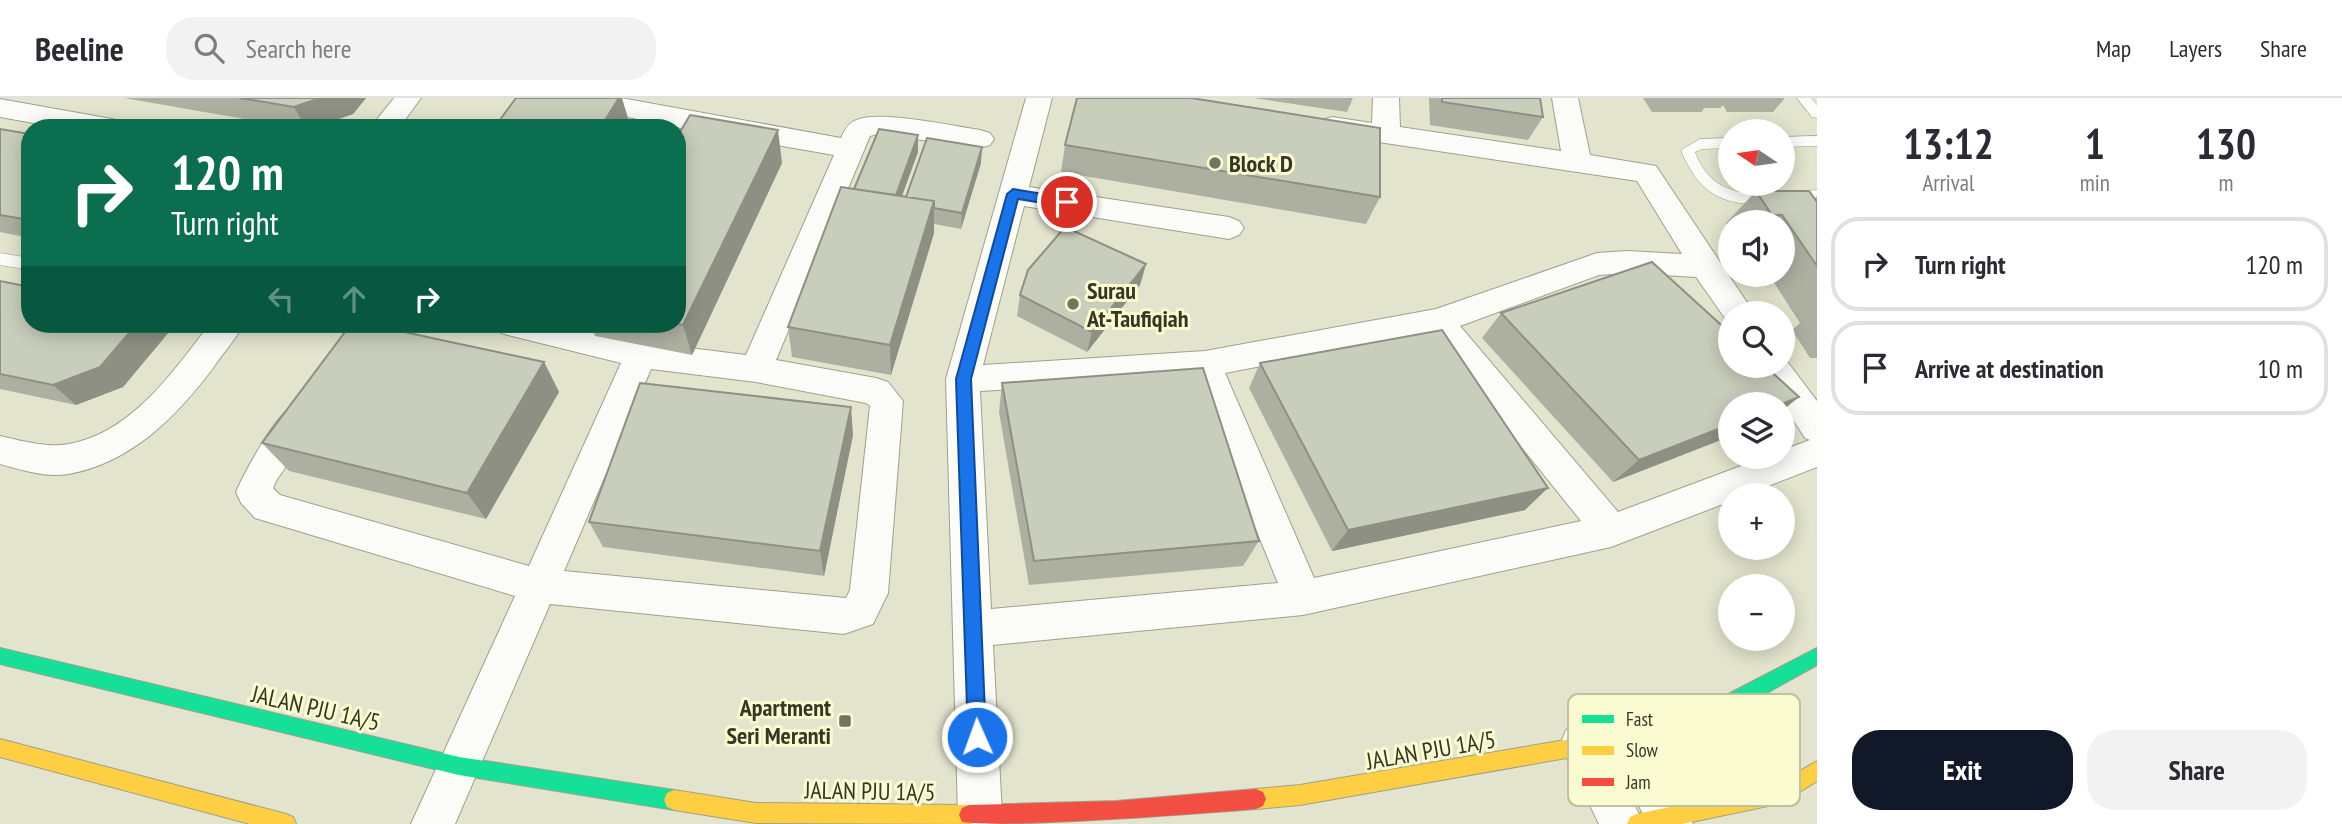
<!DOCTYPE html>
<meta charset="utf-8">
<style>
body{margin:0;font-family:"PT Sans Narrow",sans-serif;background:#f2f2f3;color:#2b2b33;height:100vh;display:flex;flex-direction:column;font-size:26px;white-space:nowrap}
*{box-sizing:border-box;margin:0}
p{font-size:23px;color:#7c7c81}
.icon{flex:none;width:38px;height:38px;fill:none;stroke:currentColor;stroke-width:2;stroke-linecap:round;stroke-linejoin:round}
.map{position:relative;flex:1;overflow:hidden}
.drawer{display:flex;flex-direction:column;background:#fff;width:525px}
.drawer>*{flex:none}
.guide{position:absolute;left:21px;top:21px;width:665px;height:214px;border-radius:28px;box-shadow:0 4px 18px #0003;background:#0b6e4f;color:#fff;overflow:hidden}
.needle{width:46px;rotate:283deg}
.controls{position:absolute;left:1718px;top:21px;display:grid;gap:14px}
.controls a{display:grid;place-items:center;width:77px;height:77px;border-radius:50%;background:#fff;box-shadow:0 4px 18px #0003;font-size:35px}
.pin{position:absolute;display:grid;place-items:center;width:60px;height:60px;color:#fff;margin:-30px;border:4px solid #fff;border-radius:50%;box-shadow:0 2px 7px #0007}
.me{position:absolute;width:77px;margin:-38px;rotate:358deg;stroke-linejoin:round;filter:drop-shadow(0 0 5px #0008)}
.turn{display:flex;align-items:center;gap:24px;height:147px;padding:0 35px;font-size:32px}
.turn .icon{width:91px;height:91px;stroke-width:2.5}
.turn b{display:block;font-size:49px;line-height:60px}
.lanes{display:flex;align-items:center;height:66px;padding:0 35px;background:#0003;justify-content:center;gap:35px;direction:ltr}
.lanes .off{opacity:.35}
.eta{display:flex;justify-content:space-evenly;align-items:center;height:119px;text-align:center}
.eta b{font-size:42px;font-weight:700;line-height:49px}
.action{display:flex;gap:14px;margin-top:auto;padding:14px 35px}
.action a{flex:1;height:80px;border-radius:28px;background:#111827;color:#fff;font-size:28px;font-weight:700;line-height:80px;text-align:center}
.action a+a{background:#f2f2f3;color:#2b2b33}
ul{padding:0;list-style:none}
li{display:flex;align-items:center;gap:21px;height:94px;margin:0 14px 10px;padding:0 21px;border:4px solid #e1e1e2;border-radius:28px}
li div{flex:1}
li b{display:block;font-size:26px}
li em{font-style:normal}
header{display:flex;align-items:center;gap:42px;box-sizing:border-box;height:98px;padding:0 35px;background:#fff;border-bottom:2px solid #e1e1e2}
header strong{font-size:33px}
nav{display:flex;gap:38px;margin-inline-start:auto;font-size:24px}
.search{width:490px;height:63px;background:#f2f2f3;display:flex;align-items:center;gap:18px;box-sizing:border-box;padding:0 24px;border-radius:28px;color:#7c7c81;font-size:26px}
main{display:flex;flex:1;min-height:0}
.map>svg:first-child{display:block}
.lines{fill:none;stroke-linecap:round;stroke-linejoin:round}
.lane-casing{stroke:#a0a08e;stroke-width:1}
.street-casing{stroke:#a0a08e;stroke-width:2}
.fast-casing{stroke:#a0a08e;stroke-width:2}
.slow-casing{stroke:#a0a08e;stroke-width:2}
.jam-casing{stroke:#a0a08e;stroke-width:2}
.lane{fill:#fbfbf8;fill-rule:evenodd}
.street{fill:#fbfbf8;fill-rule:evenodd}
.fast{fill:#16e098;fill-rule:evenodd}
.slow{fill:#ffcf43;fill-rule:evenodd}
.jam{fill:#f24e42;fill-rule:evenodd}
.wall{fill:#adb0a1}
.shaded-wall{fill:#8d9083}
.building{fill:#c9cdbb;stroke:#8d9083;stroke-width:2}
.route{fill:#1a73e8;stroke:#114b97;stroke-width:2}
.poi-dot{fill:#737360;stroke:#fafbd0;stroke-width:2.5}
.labels{text-anchor:middle;dominant-baseline:central;stroke-width:6;stroke-linejoin:round;paint-order:stroke}
.poi-label{font-size:24px;font-weight:bold;fill:#363625;stroke:#fafbd0;text-anchor:start}
.street-label{font-size:24px;fill:#363625;stroke:#fafbd0}
.key{fill:#fafbd0;stroke:#bfc09d;stroke-width:2}
.key-label{font-size:19px;fill:#363625}
</style>
<header>
<strong>Beeline</strong>
<div class="search"><svg class="icon" aria-label="search" viewBox="0 0 24 24"><circle cx="10" cy="10" r="6"/><path d="M15 15l6 6"/></svg>Search here</div>
<nav><a>Map</a><a>Layers</a><a>Share</a></nav>
</header>
<main>
<div class="map">
<svg width="1817" height="726" viewBox="0 0 1817 726">
<rect width="100%" height="100%" fill="#e3e4cd"/>
<g class="lines">
<defs>
<path id="lane" d="M1797,0H1811L1817,7V20L1812,19Z
M1817,38V48L1783,49V39Z
M1731,40V50L1702,51L1695,54C1716,110 1769,95 1817,92V102C1770,105 1718,119 1691,72C1687,65 1683,59 1681,52L1700,41Z
M0,155L30,160V172L0,167Z"/>
<path id="street" d="M394,0H421L399,30H370Z
M567,0H621L841,40C844,33 847,27 854,23C877,11 952,28 980,32L990,35L994,41L990,47L980,50L878,36L870,38L776,262L876,280L888,284L903,303L888,495L873,526L844,536L550,506L455,726H411L515,498L255,420L241,405L236,394C244,375 275,318 292,309C300,305 306,307 314,310L319,320L276,383L273,390L280,397L529,468L621,265L512,238L501,235L496,226H562L641,244L746,257L834,57L695,33L580,9L571,6ZM651,271L756,284L866,305L870,308L850,492L846,500L564,473Z
M1026,0H1052L1029,89L1229,119L1239,123L1244,130L1239,137L1229,141L1024,108L983,267L1205,253L1436,211L1597,155L1627,153L1682,156L1637,83L1332,37L1322,34L1318,28L1322,22L1332,19L1372,25L1373,0H1399L1400,29L1561,53L1552,0H1578L1590,57L1656,68L1754,215H1731V225L1727,223L1696,179L1627,175L1599,177L1460,228L1618,414L1765,359H1783V352L1810,342L1805,340L1758,268H1783V258L1817,303V369L1745,397H1731V403L1611,449L1303,517L993,547L1002,717L998,726H962L958,717L946,281ZM1431,236L1581,423L1314,480L1225,275ZM1194,280L1278,485L991,511L980,293Z
M0,1L112,21L122,24L126,30H61L0,19Z
M210,226H244C235,242 223,255 213,270C176,319 132,364 69,376C46,380 22,372 0,366V338C22,343 47,350 69,346C132,335 174,272 210,226Z
M1626,620L1641,626L1693,726H1648L1605,640L1611,626Z
M1581,626L1596,632L1644,726H1599L1560,647L1566,632Z"/>
<path id="fast" d="M0,550L459,659L674,692L681,695L684,702L681,709L674,712L459,677L0,566Z
M1817,550V567C1786,584 1754,603 1722,619C1702,629 1600,661 1582,654L1580,647L1582,640L1626,631L1711,605Z"/>
<path id="slow" d="M1589,638L1596,640L1598,647L1596,654L1589,656L1300,707L1256,711L1249,708L1246,701L1249,694L1256,691L1300,687Z
M0,641L286,716L293,719L296,726H250L0,659Z
M1817,663V683L1782,705L1682,726H1627L1630,719L1637,716L1778,686Z
M674,692L756,705L969,707L976,710L979,717L976,724L971,726L756,725L674,712L667,709L664,702L667,695Z"/>
<path id="jam" d="M1256,691L1263,694L1266,701L1263,708L1256,711C1179,717 1103,723 1026,725C1007,726 980,726 962,724L959,717L962,710L969,707L1116,703Z"/>
</defs>
<use href="#lane" class="lane-casing"/>
<use href="#street" class="street-casing"/>
<use href="#fast" class="fast-casing"/>
<use href="#slow" class="slow-casing"/>
<use href="#jam" class="jam-casing"/>
<use href="#lane" class="lane"/>
<use href="#street" class="street"/>
<use href="#fast" class="fast"/>
<use href="#slow" class="slow"/>
<use href="#jam" class="jam"/>
</g>
<path class="wall" d="M124,0H366L353,16L313,30H296Z
M1254,0H1353L1347,14Z
M1429,0H1540L1543,19L1528,42L1430,27Z
M1643,0H1785L1773,14H1727L1723,7L1720,10H1704L1702,14H1652Z
M0,31L30,36V140L0,134Z
M918,37V54L902,98L906,99L981,65L961,131L934,126V135L891,277L792,259L788,229Z
M1065,47L1380,99L1366,126L1061,74Z
M782,65L692,257L595,238L590,226H677Z
M1756,93L1814,101L1817,98V260H1810L1792,232L1800,225L1769,177H1783V124H1731V133L1726,125Z
M1146,166L1140,187L1087,254L1017,218L1020,197Z
M0,183L30,226H161L169,234L123,289L76,307L0,291Z
M1501,215L1731,306V338L1613,384L1482,240Z
M544,264L559,294L486,421L289,373L262,345Z
M1260,265L1525,412L1332,453L1249,290Z
M1002,285L1259,443L1243,468L1029,487L999,314Z
M853,337L824,478L603,449L589,424Z"/>
<path class="shaded-wall" d="M320,0H366L353,16L313,30H306L294,9Z
M619,0H622L631,30H600Z
M778,32L782,65L692,257L683,227Z
M918,37V54L895,117L894,101Z
M982,49L981,65L961,131L962,115Z
M934,103V135L891,277L890,247Z
M1146,166L1140,187L1087,254L1092,234Z
M137,226H161L169,234L123,289L76,307L53,287Z
M544,264L559,294L486,421L467,395Z
M1799,299L1783,312V306Z
M851,309L853,337L824,478L820,453Z
M1731,326V338L1613,384L1639,362Z
M1548,390L1525,412L1332,453L1348,432Z"/>
<path class="building" d="M240,0H320L294,9Z
M516,0H619L600,30H494Z
M1077,0H1191L1380,30V99L1065,47Z
M1442,0H1540L1543,19L1442,4Z
M690,17L778,32L683,227L677,226V39Z
M0,31L30,36V122L0,117Z
M879,31L918,37L896,97L854,91Z
M927,40L982,49L962,115L934,110V103L906,99Z
M841,89L934,103L890,247L788,229Z
M1756,93H1809L1817,104V168L1782,117H1772Z
M1065,129L1146,166L1092,234L1020,197L1028,172Z
M1652,164L1731,236V268H1765L1799,299L1782,306H1731V326L1639,362L1501,215Z
M0,183L30,189V226H137L100,269L53,287L0,276Z
M351,226H367L544,264L467,395L262,345Z
M1442,232L1548,390L1348,432L1260,265Z
M1203,270L1259,443L1034,463L1002,285Z
M640,285L851,309L820,453L589,424Z"/>
<path class="route" d="M1013,91L1067,100L1074,104L1067,109L1018,101L971,281L986,639L984,646L977,649L970,646L968,639L956,281L1007,96Z"/>
<g class="poi-dot">
<circle cx="1215" cy="65" r="7"/>
<circle cx="1073" cy="206" r="7"/>
<rect x="838" y="616" width="14" height="14" rx="3.5"/>
</g>
<g class="labels">
<g class="poi-label">
<text x="1229" y="65">Block D</text>
<text x="1087" y="192">Surau<tspan x="1087" dy="28">At-Taufiqiah</tspan></text>
<text x="831" y="609" text-anchor="end">Apartment<tspan x="831" dy="28">Seri Meranti</tspan></text>
</g>
<g class="street-label">
<text transform="translate(316 610) rotate(13)">JALAN PJU 1A/5</text>
<text transform="translate(1431 652) rotate(-10)">JALAN PJU 1A/5</text>
<text transform="translate(870 693) rotate(1)">JALAN PJU 1A/5</text>
</g>
</g>
<rect x="1568" y="596" width="232" height="112" rx="10" class="key"/>
<rect x="1582" y="617" width="32" height="8" fill="#16e098"/>
<rect x="1582" y="648" width="32" height="9" fill="#ffcf43"/>
<rect x="1582" y="680" width="32" height="8" fill="#f24e42"/>
<g class="key-label">
<text x="1626" y="628">Fast</text>
<text x="1626" y="659">Slow</text>
<text x="1626" y="691">Jam</text>
</g>
</svg>
<div class="controls">
<a><svg class="needle" viewBox="-14 -14 28 28"><path d="M0-13l5 13h-10z" fill="#e53935"/><path d="M0 13l5-13h-10z" fill="#7c7c81"/></svg></a>
<a><svg class="icon" aria-label="sound" viewBox="0 0 24 24"><path d="M4 9h4l5-4v14l-5-4H4zM17 9q2 3 0 6"/></svg></a>
<a><svg class="icon" aria-label="search" viewBox="0 0 24 24"><circle cx="10" cy="10" r="6"/><path d="M15 15l6 6"/></svg></a>
<a><svg class="icon" aria-label="layers" viewBox="0 0 24 24"><path d="M12 4l9 5-9 5-9-5zM3 14l9 5 9-5"/></svg></a>
<a>+</a>
<a>−</a>
</div>
<div class="pin" style="left:1067px;top:104px;background:#d93025"><svg class="icon" aria-label="arrive" viewBox="0 0 24 24"><path d="M6 21V4h12l-3 4 3 4H6"/></svg></div>
<svg class="me" style="left:977px;top:639px" viewBox="-20 -20 40 40"><circle r="17" fill="#1a73e8" stroke="#fff" stroke-width="3"/><path d="M0-11L8 9 0 5-8 9z" fill="#fff"/></svg>
<div class="guide">
<div class="turn"><svg class="icon" aria-label="right" viewBox="0 0 24 24"><path d="M7 20v-9h11M14 6l5 5-5 5"/></svg><div><b>120 m</b>Turn right</div></div>
<div class="lanes"><svg class="icon off" aria-label="left" viewBox="0 0 24 24"><path d="M17 20v-9H6M10 6l-5 5 5 5"/></svg><svg class="icon off" aria-label="ahead" viewBox="0 0 24 24"><path d="M12 20V5M6 11l6-6 6 6"/></svg><svg class="icon" aria-label="right" viewBox="0 0 24 24"><path d="M7 20v-9h11M14 6l5 5-5 5"/></svg></div>
</div>
</div>
<section class="drawer">
<div class="eta">
<div><b>13:12</b><p>Arrival</p></div>
<div><b>1</b><p>min</p></div>
<div><b>130</b><p>m</p></div>
</div>
<ul>
<li><svg class="icon" aria-label="right" viewBox="0 0 24 24"><path d="M7 20v-9h11M14 6l5 5-5 5"/></svg><div><b>Turn right</b></div><em>120 m</em></li>
<li><svg class="icon" aria-label="arrive" viewBox="0 0 24 24"><path d="M6 21V4h12l-3 4 3 4H6"/></svg><div><b>Arrive at destination</b></div><em>10 m</em></li>
</ul>
<div class="action"><a>Exit</a><a>Share</a></div>
</section>
</main>
